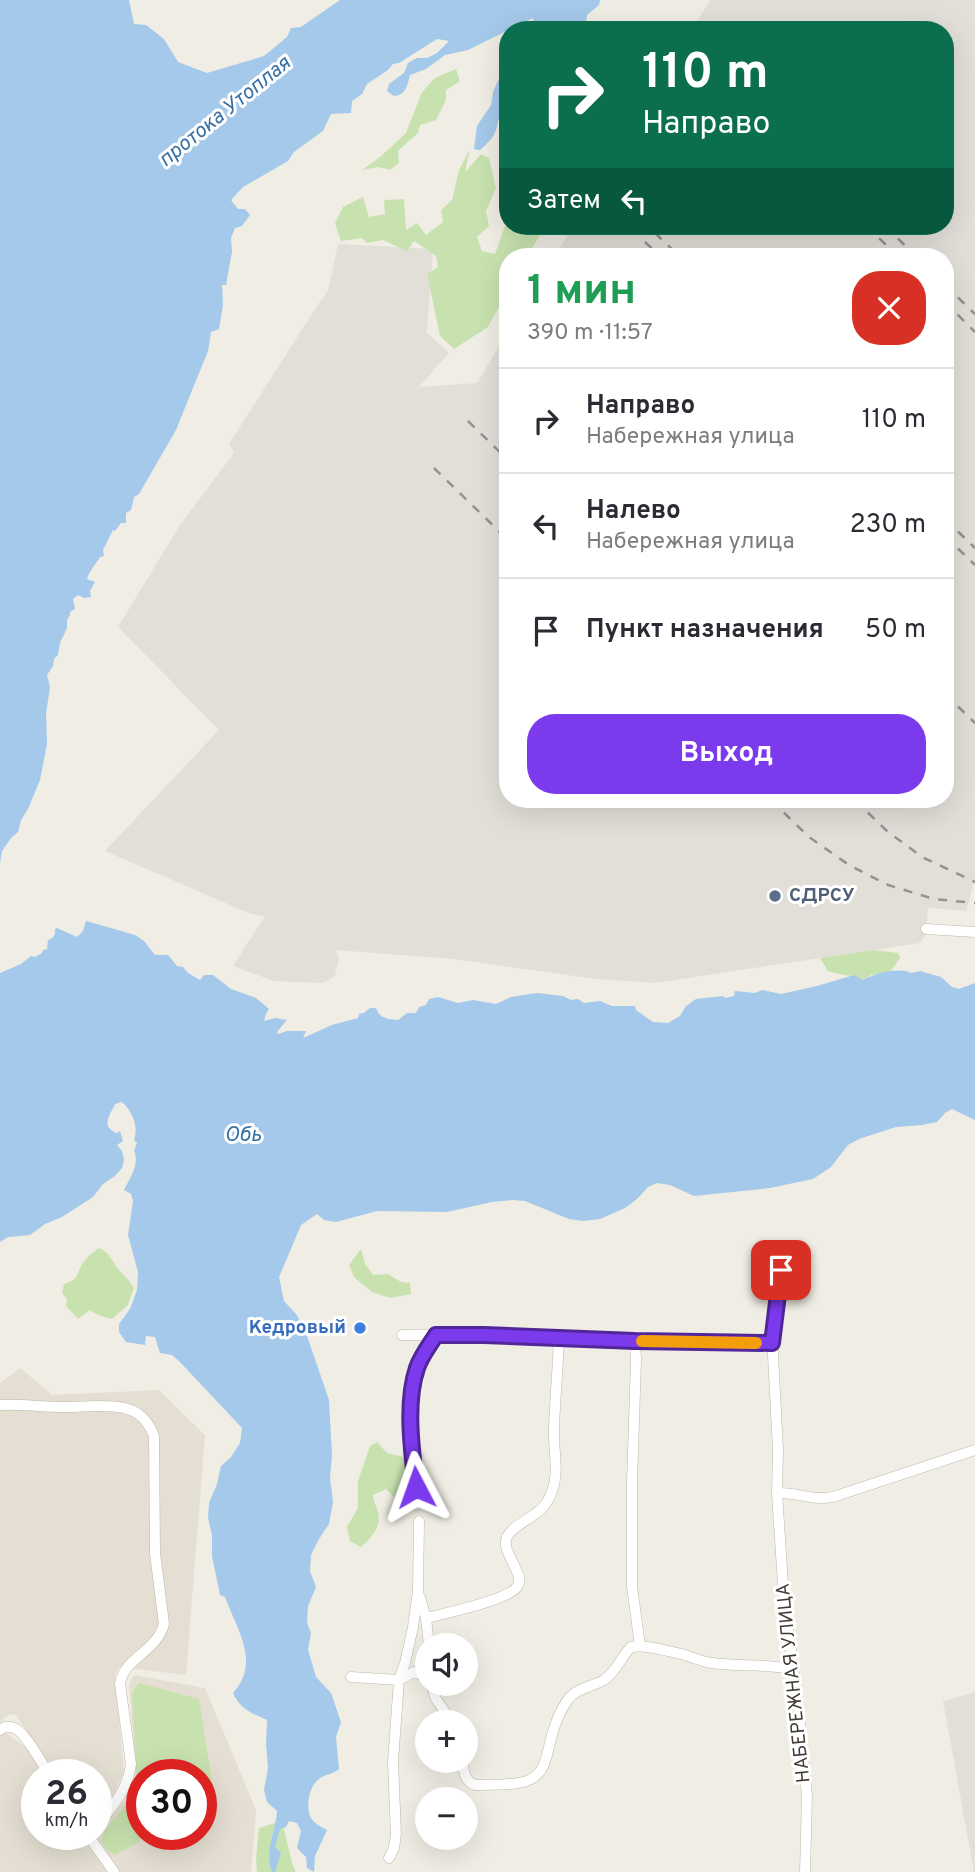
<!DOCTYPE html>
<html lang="ru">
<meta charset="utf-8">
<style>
body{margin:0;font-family:Overpass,sans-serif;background:#f2f2f3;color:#2b2b33;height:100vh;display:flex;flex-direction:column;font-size:26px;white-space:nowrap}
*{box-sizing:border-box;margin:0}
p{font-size:23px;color:#7c7c81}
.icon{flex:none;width:38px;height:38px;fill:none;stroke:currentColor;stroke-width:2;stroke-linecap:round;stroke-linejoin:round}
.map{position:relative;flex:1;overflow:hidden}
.panel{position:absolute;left:499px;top:248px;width:455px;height:560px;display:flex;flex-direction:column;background:#fff;border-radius:28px;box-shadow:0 7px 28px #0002}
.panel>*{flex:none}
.top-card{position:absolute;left:499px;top:21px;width:455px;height:214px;border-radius:28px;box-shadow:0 7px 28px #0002;background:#0b6e4f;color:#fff;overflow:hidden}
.fabs{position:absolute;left:415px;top:1633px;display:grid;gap:14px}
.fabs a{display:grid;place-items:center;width:63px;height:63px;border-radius:50%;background:#fff;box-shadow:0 7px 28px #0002;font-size:35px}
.speed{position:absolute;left:21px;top:1759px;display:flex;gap:14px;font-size:35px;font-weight:700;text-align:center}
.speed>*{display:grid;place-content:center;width:91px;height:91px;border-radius:50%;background:#fff;box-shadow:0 7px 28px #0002;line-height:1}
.speed small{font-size:18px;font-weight:400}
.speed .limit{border:10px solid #d22;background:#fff;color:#111}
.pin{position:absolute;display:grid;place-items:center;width:60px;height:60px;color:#fff;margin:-30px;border-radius:14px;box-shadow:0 4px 10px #0006}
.me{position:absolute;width:77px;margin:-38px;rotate:356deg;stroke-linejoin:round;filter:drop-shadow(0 0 5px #0008)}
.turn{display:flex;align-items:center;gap:24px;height:147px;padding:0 28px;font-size:32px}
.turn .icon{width:91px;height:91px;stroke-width:2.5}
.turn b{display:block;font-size:49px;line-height:60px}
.then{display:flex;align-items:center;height:66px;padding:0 28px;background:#0003;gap:14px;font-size:26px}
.round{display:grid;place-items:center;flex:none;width:74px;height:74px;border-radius:28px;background:#f2f2f3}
.headline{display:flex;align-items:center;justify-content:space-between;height:119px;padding:0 28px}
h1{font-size:42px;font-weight:700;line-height:52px;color:#1e9e55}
.primary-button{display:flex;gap:14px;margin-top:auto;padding:14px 28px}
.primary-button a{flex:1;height:80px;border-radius:28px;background:#7c3aed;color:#fff;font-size:28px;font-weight:700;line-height:80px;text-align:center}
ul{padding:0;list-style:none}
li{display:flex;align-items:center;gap:21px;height:105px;padding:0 28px;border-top:2px solid #e1e1e2}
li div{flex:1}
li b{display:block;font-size:26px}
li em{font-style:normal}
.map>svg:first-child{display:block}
.residential{fill:#e4dfd2;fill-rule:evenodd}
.industrial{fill:#e2dfd9}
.green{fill:#c8e2af}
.water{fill:#a4c9ea}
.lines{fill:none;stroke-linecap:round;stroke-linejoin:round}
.street-casing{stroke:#beb8aa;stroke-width:11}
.street{stroke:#fff;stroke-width:10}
.rail{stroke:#939393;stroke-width:2.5;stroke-dasharray:9 9;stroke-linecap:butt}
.route-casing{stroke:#51269a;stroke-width:18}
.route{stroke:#7c3aed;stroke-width:12}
.slow{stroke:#f59e0b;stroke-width:12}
.service-dot{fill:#5c6f8a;stroke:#fff;stroke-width:2.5}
.shop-dot{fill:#3f7fe0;stroke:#fff;stroke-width:2.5}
.labels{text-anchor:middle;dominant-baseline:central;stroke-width:6;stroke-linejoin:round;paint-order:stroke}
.service-label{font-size:19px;font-weight:bold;fill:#4e5e75;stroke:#fff;text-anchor:start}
.shop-label{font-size:19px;font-weight:bold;fill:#366cbe;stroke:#fff;text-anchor:end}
.street-label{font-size:19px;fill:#423d34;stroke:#fff}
.water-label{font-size:21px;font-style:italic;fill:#3770a5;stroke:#fff}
</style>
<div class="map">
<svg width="975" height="1872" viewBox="0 0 975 1872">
<rect width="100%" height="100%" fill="#f0ede4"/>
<path class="residential" d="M20,1368L52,1395L159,1390L205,1435L186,1675L120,1667L115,1675L124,1772L111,1799L96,1806V1774H55L16,1715L10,1714L0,1722V1383Z
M134,1675L205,1688L256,1810L251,1872H0V1734L4,1731L29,1750L44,1774H37V1834H82L87,1843L126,1800L136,1780L129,1684ZM142,1774H201V1834H142Z"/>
<path class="industrial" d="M710,0H975V879L966,911L928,908L925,936L920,943L655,983L596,979L453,959L335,950L339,957L335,976L323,983L274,981L233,966L265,916L251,914L105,851L219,730L118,627L180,525L234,453L229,444L319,303L328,291L338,244L433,249L427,333L449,353L419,387L477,383L507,333L508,800H945V257H554L573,226H945V30H692Z
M975,1692V1872H974L943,1701Z"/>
<path class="green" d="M456,69L460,81L446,90V100L436,120L420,125L418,133L398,151L399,163L390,170L378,167L362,170L380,157L406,133L422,92L435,78Z
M470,149L465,172L481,154L489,158L496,188L486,211L489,226L477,237L482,251L495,254L505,226L507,224L508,226H545L527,257H508L507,292L488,327L454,349L440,336L427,274L438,267L436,256L414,241L407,251L383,240L367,243L362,238L341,241L335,223L343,207L363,197L369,217L385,214L384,200L404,199L406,230L417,223L426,235L443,222L441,210L452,200L459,170Z
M874,950L898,953L900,958L890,972L871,975L863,980C853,975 840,975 828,971L820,958Z
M99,1248C110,1252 112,1262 119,1270C125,1276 129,1280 134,1288L128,1305L112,1319L98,1315L90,1310L78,1319L66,1306L67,1299L62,1293L64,1284C79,1279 76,1276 82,1264C86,1258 93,1252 99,1248Z
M361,1249L365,1264L373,1275L388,1274L401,1282L410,1283L411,1294L390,1298L372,1292L354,1277L349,1265Z
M377,1442L387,1453L408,1458L411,1496L394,1497L386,1489L373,1495C374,1502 376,1506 378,1512C382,1527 371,1538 361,1547L350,1541L347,1527L358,1508V1481L370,1446Z
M139,1683L199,1699L214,1794L201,1793V1774H142V1787L137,1785L132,1692Z
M137,1787L142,1788V1834H146L137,1843L115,1855C89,1842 109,1825 121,1811C128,1804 133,1796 137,1787Z
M282,1821L292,1863L296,1872H257L256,1859L259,1828Z"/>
<path class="water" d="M0,0H129L134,24L146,25L164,39L178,62L207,73L264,56L287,37L291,28L301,27L340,0H600L599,5L587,15L586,25L576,30H529L534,23L533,18L468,50L445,55L426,69L410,75C407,86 406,95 394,96L387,91L389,84L404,73L408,63L417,58H427L437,53L449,41L437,39L399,63L393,64L388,70L367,84L362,94L352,101L351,113L331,114L323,131L294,152L288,161L243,187L231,200L238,209H245L250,215L242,226L235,228L231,238L232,252L226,285H222L223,305L219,329L211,332L208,351L176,430L139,494L134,497L131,510L126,513V523H121L115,531L113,530L103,550L104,556L100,557C95,565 90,570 87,579L95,582L90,591L91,597L84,598L78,595L73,599L75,609L70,612V615L67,620V628L60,643L58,655L54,659L53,666L47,675L50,687L46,714L47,744L40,780L28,809L21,820L18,832L11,838L2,851L0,864Z
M507,60V112L498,121C496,136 491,140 480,150L474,149L477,126L491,105L493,92Z
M86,921L135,935L144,941L155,955H168L177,966L183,967L188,973L200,980L204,975H213L231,989L256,998L269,1009L266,1014L264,1021L275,1018L287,1020L277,1032L278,1034L287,1031H306L303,1038L332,1025L358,1018L359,1014L364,1013L370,1008H376C380,1019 388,1019 398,1020L407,1013H416L419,1007L426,1005L429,999L438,997L458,1003L473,1000L496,1004L511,997L537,993L563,996L571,1000L578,999L584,1003L600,1001L612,1006H635L636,1010L653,1022L668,1023L680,1016L686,1006L696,999L723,996L725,998L734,996L735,991L755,993L762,990L781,994L817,986L854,975L863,980C875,973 899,967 911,973L920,971L941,977L952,987L959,989L975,983V1120L952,1109L945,1113L937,1122L922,1125L896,1127L859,1139L848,1145L831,1167L813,1179L770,1188L694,1196L670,1185L657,1183L648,1187L637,1199L625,1208L600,1219L583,1221L569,1219L525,1201L512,1200L492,1202L447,1212L377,1211L336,1222L324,1220L317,1214L301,1225L279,1277L284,1301L296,1314L305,1330L329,1400L332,1455L330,1478L333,1502L329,1524L319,1539L311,1555L310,1571L316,1587L308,1606L307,1623L311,1633L308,1650L316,1677L331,1693L341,1722L336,1737L339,1769C332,1775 324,1774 319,1779C309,1786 306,1805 310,1816C313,1823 321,1827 327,1830L315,1856L314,1872L307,1868L306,1857L297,1848L301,1831L297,1823L289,1821L286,1827L280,1829L275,1847L281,1853L275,1872H272C264,1853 276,1830 277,1811L267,1802L264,1790L268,1768L266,1744L267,1720C250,1712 241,1710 233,1693C261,1662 237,1630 225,1597L220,1595L212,1556V1535L208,1518L209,1503L217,1484L221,1466L231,1457L240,1443L242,1428L179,1361L172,1355L160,1353L155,1337L146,1336L145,1345L126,1342L119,1332V1324L130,1309L137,1290L138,1272L128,1235L133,1201L131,1194L124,1190C130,1178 140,1164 134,1151L137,1143L134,1140C139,1126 132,1111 122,1102L115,1104C110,1115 100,1127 117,1133L120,1131L123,1141L117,1145L122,1151L124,1160L122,1168L115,1176L103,1184L93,1197L62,1217L45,1224L30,1235L8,1237L0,1242V973L21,964L31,956L35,957L42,953L43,950L47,949L48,940C53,938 56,935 55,929L57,928L77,937L83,931Z"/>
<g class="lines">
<defs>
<path id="street" d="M926,929L975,932
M781,1270L772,1336L778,1450L777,1493L784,1600L798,1704L807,1796L805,1872
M402,1335C525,1334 648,1342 772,1343
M635,1341L636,1360L632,1483V1586L640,1646
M0,1405C22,1404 43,1407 65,1407C84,1407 105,1404 124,1408C140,1411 149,1423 154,1436L155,1553L164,1624C156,1653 124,1657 120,1684L131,1764C128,1790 112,1807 96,1827
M777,1493C799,1492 810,1501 833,1497L975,1450
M417,1505C414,1465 404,1406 417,1369C421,1356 429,1346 436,1335
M420,1597L426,1618L429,1645
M426,1618C443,1614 508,1600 517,1587C520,1582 520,1577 517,1572C514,1562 502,1548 507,1537C514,1523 538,1517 547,1502C562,1476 553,1456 554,1429C555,1398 558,1368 559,1337
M351,1677L399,1680L414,1672L427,1677
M431,1684L436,1699L452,1722
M0,1730C4,1727 5,1726 11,1727C24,1728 41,1763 49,1774
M462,1760C464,1771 464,1781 475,1785C491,1784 509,1786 523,1782C547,1776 546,1755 552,1735C555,1724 560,1711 567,1701C575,1688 592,1687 604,1680C616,1672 621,1657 631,1647C648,1645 668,1651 685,1655C694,1658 703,1662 712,1663C740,1667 766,1663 794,1670
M87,1834L114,1872
M389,1858L394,1848L396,1834L393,1762L399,1680L405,1663L413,1627L418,1591L419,1521"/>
</defs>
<use href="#street" class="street-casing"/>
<use href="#street" class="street"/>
<path class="rail" d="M866,226L899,257
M885,226L917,257
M655,233L680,257
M645,242L661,257
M945,285L975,314
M945,302L975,332
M468,421L508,460
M434,468L508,540
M945,519L975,548
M945,536L975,565
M945,694L975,723
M771,800L809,837L849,865L888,885L934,899L975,903
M855,800L887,831L922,857L975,882"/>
</g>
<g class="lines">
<defs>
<path id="route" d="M416,1487C412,1451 405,1403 417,1368C421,1356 429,1346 436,1335H484L635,1341L772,1343L781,1270"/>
</defs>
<use href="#route" class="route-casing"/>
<use href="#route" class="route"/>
<path class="slow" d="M642,1341L756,1343"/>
</g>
<circle class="service-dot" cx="775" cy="896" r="7"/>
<circle class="shop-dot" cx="360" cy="1328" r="7"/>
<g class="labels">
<g class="service-label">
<text x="789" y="896">СДРСУ</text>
</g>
<g class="shop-label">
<text x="346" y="1328">Кедровый</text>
</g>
<g class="street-label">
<text transform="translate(794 1683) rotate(-96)">НАБЕРЕЖНАЯ УЛИЦА</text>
</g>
<g class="water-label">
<text transform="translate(225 112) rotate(-39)">протока Утоплая</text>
<text x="243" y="1135">Обь</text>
</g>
</g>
</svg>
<div class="fabs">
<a><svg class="icon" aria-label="sound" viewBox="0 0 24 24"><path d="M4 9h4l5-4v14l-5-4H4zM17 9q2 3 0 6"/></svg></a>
<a>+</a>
<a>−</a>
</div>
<div class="speed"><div>26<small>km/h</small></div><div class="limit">30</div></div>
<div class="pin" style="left:781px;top:1270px;background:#d93025"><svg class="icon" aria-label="arrive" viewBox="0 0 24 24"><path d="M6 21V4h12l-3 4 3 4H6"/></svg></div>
<svg class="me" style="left:416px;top:1487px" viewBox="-20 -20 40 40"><path d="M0-17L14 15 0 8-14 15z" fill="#7c3aed" stroke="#fff" stroke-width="4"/></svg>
<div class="top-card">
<div class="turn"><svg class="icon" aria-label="right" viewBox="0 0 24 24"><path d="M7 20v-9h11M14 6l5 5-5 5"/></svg><div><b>110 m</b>Направо</div></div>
<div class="then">Затем<svg class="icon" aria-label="left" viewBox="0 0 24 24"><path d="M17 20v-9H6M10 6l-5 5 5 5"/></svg></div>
</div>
<section class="panel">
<div class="headline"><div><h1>1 мин</h1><p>390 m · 11:57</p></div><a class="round" style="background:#d93025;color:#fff"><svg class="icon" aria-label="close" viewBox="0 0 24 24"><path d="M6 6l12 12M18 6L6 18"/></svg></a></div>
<ul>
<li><svg class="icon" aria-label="right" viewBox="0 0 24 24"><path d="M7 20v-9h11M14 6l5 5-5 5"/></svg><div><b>Направо</b><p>Набережная улица</p></div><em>110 m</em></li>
<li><svg class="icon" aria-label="left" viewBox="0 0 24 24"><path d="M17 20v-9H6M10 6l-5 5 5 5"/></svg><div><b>Налево</b><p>Набережная улица</p></div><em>230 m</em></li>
<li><svg class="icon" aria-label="arrive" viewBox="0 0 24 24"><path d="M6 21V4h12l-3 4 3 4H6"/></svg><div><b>Пункт назначения</b></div><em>50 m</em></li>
</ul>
<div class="primary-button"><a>Выход</a></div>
</section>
</div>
